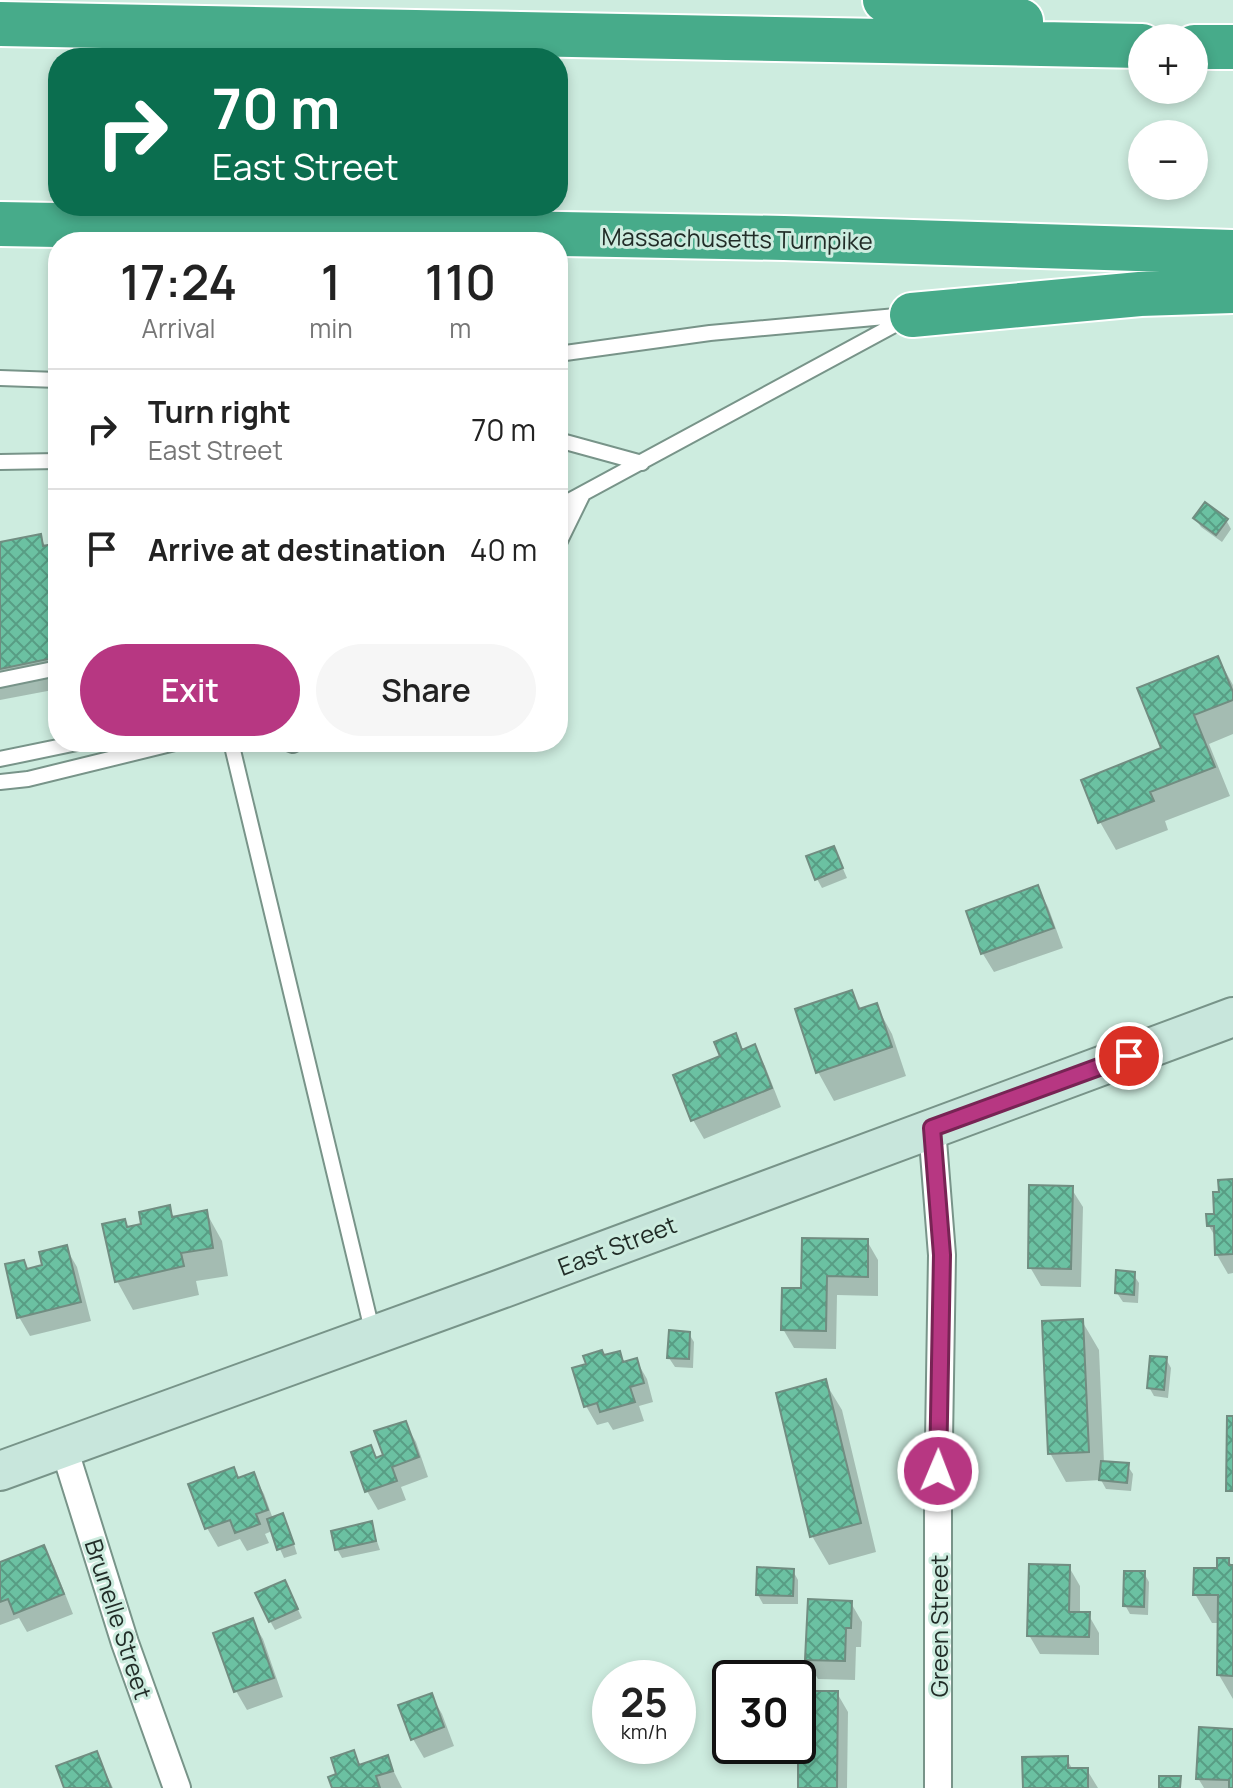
<!DOCTYPE html>
<meta charset="utf-8">
<style>
body{margin:0;font-family:Manrope,sans-serif;background:#f6f6f6;color:#222;height:100vh;display:flex;flex-direction:column;font-size:30px;white-space:nowrap}
*{box-sizing:border-box;margin:0}
p{font-size:26px;color:#767676}
.icon{flex:none;width:44px;height:44px;fill:none;stroke:currentColor;stroke-width:2;stroke-linecap:round;stroke-linejoin:round}
.map{position:relative;flex:1;overflow:hidden}
.sheet{position:absolute;left:48px;top:232px;width:520px;height:520px;display:flex;flex-direction:column;background:#fff;border-radius:32px;box-shadow:0 4px 12px #0003}
.sheet>*{flex:none}
.banner{position:absolute;left:48px;top:48px;width:520px;height:168px;border-radius:32px;box-shadow:0 4px 12px #0003;background:#0b6e4f;color:#fff;overflow:hidden}
.tools{position:absolute;left:1128px;top:24px;display:grid;gap:16px}
.tools a{display:grid;place-items:center;width:80px;height:80px;border-radius:50%;background:#fff;box-shadow:0 4px 12px #0003;font-size:40px}
.speed{position:absolute;left:592px;top:1660px;display:flex;gap:16px;font-size:40px;font-weight:700;text-align:center}
.speed>*{display:grid;place-content:center;width:104px;height:104px;border-radius:50%;background:#fff;box-shadow:0 4px 12px #0003;line-height:1}
.speed small{font-size:20px;font-weight:400}
.speed .limit{border:4px solid #111;border-radius:12px;background:#fff;color:#111}
.pin{position:absolute;display:grid;place-items:center;width:68px;height:68px;color:#fff;margin:-34px;border:4px solid #fff;border-radius:50%;box-shadow:0 2px 8px #0007}
.me{position:absolute;width:88px;margin:-44px;rotate:1deg;stroke-linejoin:round;filter:drop-shadow(0 0 6px #0008)}
.turn{display:flex;align-items:center;gap:28px;height:168px;padding:0 32px;font-size:36px}
.turn .icon{width:104px;height:104px;stroke-width:2.5}
.turn b{display:block;font-size:56px;line-height:68px}
.eta{display:flex;justify-content:space-evenly;align-items:center;height:136px;text-align:center}
.eta b{font-size:48px;font-weight:600;line-height:56px}
.action{display:flex;gap:16px;margin-top:auto;padding:16px 32px}
.action a{flex:1;height:92px;border-radius:48px;background:#b73782;color:#fff;font-size:32px;font-weight:600;line-height:92px;text-align:center}
.action a+a{background:#f6f6f6;color:#222}
ul{padding:0;list-style:none}
li{display:flex;align-items:center;gap:24px;height:120px;padding:0 32px;border-top:2px solid #e0e0e0}
li div{flex:1}
li b{display:block;font-size:30px}
li em{font-style:normal}
.map>svg:first-child{display:block}
.shadow{fill:#0003}
.building{fill:url(#building-cross-hatch);stroke:#718d81;stroke-width:2}
.lines{fill:none;stroke-linecap:round;stroke-linejoin:round}
.service-casing{stroke:#789489;stroke-width:18}
.minor-casing{stroke:#789489;stroke-width:30}
.secondary-casing{stroke:#789489;stroke-width:42}
.motorway-casing{stroke:#fff;stroke-width:48}
.service{stroke:#fff;stroke-width:14}
.minor{stroke:#fff;stroke-width:26}
.secondary{stroke:#c8e6dc;stroke-width:38}
.motorway{stroke:#47ab8a;stroke-width:44}
.route-casing{stroke:#772454;stroke-width:20}
.route{stroke:#b73782;stroke-width:14}
.labels{text-anchor:middle;dominant-baseline:central;stroke-width:6;stroke-linejoin:round;paint-order:stroke}
.street-label{font-size:24px;fill:#212c27;stroke:#cdecdf}
</style>
<div class="map">
<svg width="1233" height="1788" viewBox="0 0 1233 1788">
<defs>
<pattern id="building-cross-hatch" width="8" height="8" patternUnits="userSpaceOnUse" patternTransform="scale(2)"><rect width="8" height="8" fill="#6bc1a2"/><path d="M0 0l8 8M0 8l8-8" fill="none" stroke="#589d84"/></pattern>
</defs>
<rect width="100%" height="100%" fill="#cdecdf"/>
<path class="shadow" d="M1195,518L1226,520L1231,529L1222,542L1201,527Z
M40,537L46,547L58,545V689L0,700V544Z
M1218,658L1233,685V734L1209,744L1230,796L1165,821L1168,830L1116,850L1100,822L1164,749Z
M838,857L847,878L822,888L817,879Z
M1038,888L1048,907L1063,948L994,972L983,954L968,913Z
M851,992L862,1010L876,1005L892,1034L906,1076L834,1101L818,1072Z
M735,1036L744,1051L754,1047L765,1066L781,1107L704,1139L693,1120Z
M1233,1181V1273L1228,1274L1217,1255L1216,1238L1209,1226L1216,1216L1221,1194Z
M1071,1188L1083,1207L1081,1287L1041,1286L1030,1267Z
M169,1208L175,1219L206,1212L222,1241L228,1276L196,1281L199,1295L133,1310L117,1281L124,1221L129,1229L144,1225Z
M867,1241L878,1260V1296L837,1295L836,1349L794,1348L783,1329L803,1290Z
M66,1248L77,1267L91,1321L30,1336L19,1317L24,1262L28,1270L44,1266Z
M1133,1274L1139,1283L1138,1303L1123,1302L1117,1293Z
M1082,1321L1099,1350L1104,1463L1127,1465L1133,1474L1131,1491L1106,1489L1101,1480L1066,1482L1050,1453Z
M689,1334L694,1342L693,1368L675,1367L669,1358Z
M619,1353L625,1363L636,1360L647,1379L653,1402L639,1406L644,1421L613,1430L608,1422L597,1425L586,1406Z
M1166,1359L1171,1368L1168,1398L1154,1396L1149,1387Z
M825,1382L842,1410L876,1552L829,1565L812,1536Z
M405,1423L416,1442L428,1477L401,1487L406,1500L378,1510L367,1491L377,1460L385,1456Z
M253,1475L264,1494L273,1519L282,1516L288,1525L297,1554L284,1558L272,1531L265,1534L269,1543L247,1551L240,1539L218,1547L207,1528L239,1480Z
M371,1524L380,1550L342,1558L337,1549Z
M43,1547L54,1566L73,1614L27,1632L19,1618L0,1625V1564Z
M1228,1560L1233,1567V1699L1219,1675L1220,1623H1212L1195,1594Z
M1069,1567L1080,1586V1614H1088L1099,1633V1655L1040,1654L1029,1635Z
M793,1571L798,1580V1604H763L758,1595Z
M1144,1573L1149,1582L1148,1615L1130,1614L1125,1605Z
M289,1591L302,1618L275,1630L270,1621Z
M851,1603L862,1622L861,1647H856L855,1680L818,1679L807,1660Z
M252,1621L263,1639L283,1697L247,1710L236,1691Z
M837,1693L848,1712L847,1788H800Z
M431,1695L442,1714L454,1746L424,1758L413,1739Z
M1233,1732V1788H1204L1198,1778Z
M353,1752L361,1767L387,1758L402,1788H334Z
M96,1753L113,1788H66Z
M1066,1758L1073,1770H1087L1098,1788H1025Z"/>
<path class="building" d="M1205,502L1228,519L1216,535L1193,518Z
M41,534L43,546L58,543V657L0,669V542Z
M1218,656L1233,692V700L1194,715L1215,767L1150,792L1154,801L1098,823L1081,780L1161,748L1137,688Z
M834,846L843,868L815,880L806,856Z
M1038,885L1054,928L981,954L966,911Z
M852,990L859,1009L877,1003L892,1047L816,1073L795,1009Z
M736,1033L742,1050L755,1044L772,1088L691,1121L673,1075L720,1056L714,1042Z
M1233,1179V1254L1215,1255L1214,1226H1207L1206,1214H1214L1213,1192H1219L1218,1180Z
M1029,1185L1073,1186L1071,1269L1028,1268Z
M170,1205L172,1217L207,1210L213,1248L181,1253L184,1266L115,1282L102,1224L125,1219L127,1227L141,1224L139,1212Z
M802,1238L868,1239V1277L827,1276L826,1331L781,1330L782,1288H801Z
M67,1245L81,1302L17,1318L5,1264L24,1260L27,1269L42,1265L39,1252Z
M1116,1270L1135,1272L1134,1295L1115,1293Z
M1083,1319L1089,1452L1048,1454L1042,1321Z
M669,1330L690,1332L689,1359L667,1358Z
M602,1350L604,1355L620,1351L623,1362L637,1358L644,1383L630,1387L635,1402L600,1412L597,1403L584,1407L572,1368L586,1364L583,1356Z
M1150,1356L1167,1357L1164,1390L1147,1388Z
M826,1379L861,1523L810,1537L776,1393Z
M1227,1416H1233V1491H1226Z
M406,1421L419,1457L392,1467L397,1481L365,1492L351,1452L371,1445L376,1458L383,1455L374,1431Z
M1101,1461L1129,1463L1127,1483L1099,1480Z
M234,1467L238,1478L254,1472L268,1510L256,1514L260,1524L235,1533L230,1520L205,1529L188,1484Z
M283,1513L294,1544L277,1550L267,1519Z
M372,1521L376,1541L335,1550L331,1531Z
M44,1545L64,1594L14,1614L8,1599L0,1602V1562Z
M1217,1558H1229V1565H1233V1676L1217,1675L1218,1595H1193L1194,1568H1217Z
M1029,1564L1070,1565L1069,1612H1090L1089,1637L1027,1636Z
M757,1567L794,1569L793,1596L756,1595Z
M1124,1571H1145L1144,1607L1123,1606Z
M285,1580L298,1609L269,1622L255,1593Z
M808,1599L852,1601L851,1628H846L845,1661L805,1660Z
M253,1618L274,1678L234,1692L213,1633Z
M798,1691H838L837,1788H798Z
M432,1693L444,1727L411,1740L398,1705Z
M1199,1727L1233,1729V1788H1229V1780L1196,1779Z
M354,1750L359,1765L388,1755L393,1771L376,1776L380,1788H332L328,1777L336,1774L331,1758Z
M97,1751L111,1788H64L56,1766Z
M1068,1756V1768H1088V1788H1023L1022,1757Z
M1159,1776H1181L1180,1788H1159Z"/>
<g class="lines">
<defs>
<path id="service" d="M558,354L710,333L907,315
M0,378L58,380
M558,440L642,463
M0,462L58,461
M558,507L909,317
M558,545L582,496
M0,680L58,668
M231,742L373,1334
M285,742L293,745L299,742
M0,759L82,742
M0,782L28,779L179,742"/>
<path id="minor" d="M932,1128L942,1255L938,1502V1788
M64,1448L125,1643L177,1788"/>
<path id="secondary" d="M0,1471L501,1289L1233,1017"/>
<path id="motorway" d="M885,0L1021,21
M0,24L1142,46
M1194,47H1233
M0,224L784,238L1233,252
M912,315L1140,294L1233,291"/>
</defs>
<use href="#service" class="service-casing"/>
<use href="#minor" class="minor-casing"/>
<use href="#secondary" class="secondary-casing"/>
<use href="#motorway" class="motorway-casing"/>
<use href="#service" class="service"/>
<use href="#minor" class="minor"/>
<use href="#secondary" class="secondary"/>
<use href="#motorway" class="motorway"/>
</g>
<g class="lines">
<defs>
<path id="route" d="M938,1471L942,1255L932,1128L1129,1056"/>
</defs>
<use href="#route" class="route-casing"/>
<use href="#route" class="route"/>
</g>
<g class="labels">
<g class="street-label">
<text transform="translate(737 238) rotate(1)">Massachusetts Turnpike</text>
<text transform="translate(617 1245) rotate(-21)">East Street</text>
<text transform="translate(119 1619) rotate(72)">Brunelle Street</text>
<text transform="translate(938 1626) rotate(-90)">Green Street</text>
</g>
</g>
</svg>
<div class="tools">
<a>+</a>
<a>−</a>
</div>
<div class="speed"><div>25<small>km/h</small></div><div class="limit">30</div></div>
<div class="pin" style="left:1129px;top:1056px;background:#d93025"><svg class="icon" aria-label="arrive" viewBox="0 0 24 24"><path d="M6 21V4h12l-3 4 3 4H6"/></svg></div>
<svg class="me" style="left:938px;top:1471px" viewBox="-20 -20 40 40"><circle r="17" fill="#b73782" stroke="#fff" stroke-width="3"/><path d="M0-11L8 9 0 5-8 9z" fill="#fff"/></svg>
<div class="banner">
<div class="turn"><svg class="icon" aria-label="right" viewBox="0 0 24 24"><path d="M7 20v-9h11M14 6l5 5-5 5"/></svg><div><b>70 m</b>East Street</div></div>
</div>
<section class="sheet">
<div class="eta">
<div><b>17:24</b><p>Arrival</p></div>
<div><b>1</b><p>min</p></div>
<div><b>110</b><p>m</p></div>
</div>
<ul>
<li><svg class="icon" aria-label="right" viewBox="0 0 24 24"><path d="M7 20v-9h11M14 6l5 5-5 5"/></svg><div><b>Turn right</b><p>East Street</p></div><em>70 m</em></li>
<li><svg class="icon" aria-label="arrive" viewBox="0 0 24 24"><path d="M6 21V4h12l-3 4 3 4H6"/></svg><div><b>Arrive at destination</b></div><em>40 m</em></li>
</ul>
<div class="action"><a>Exit</a><a>Share</a></div>
</section>
</div>
